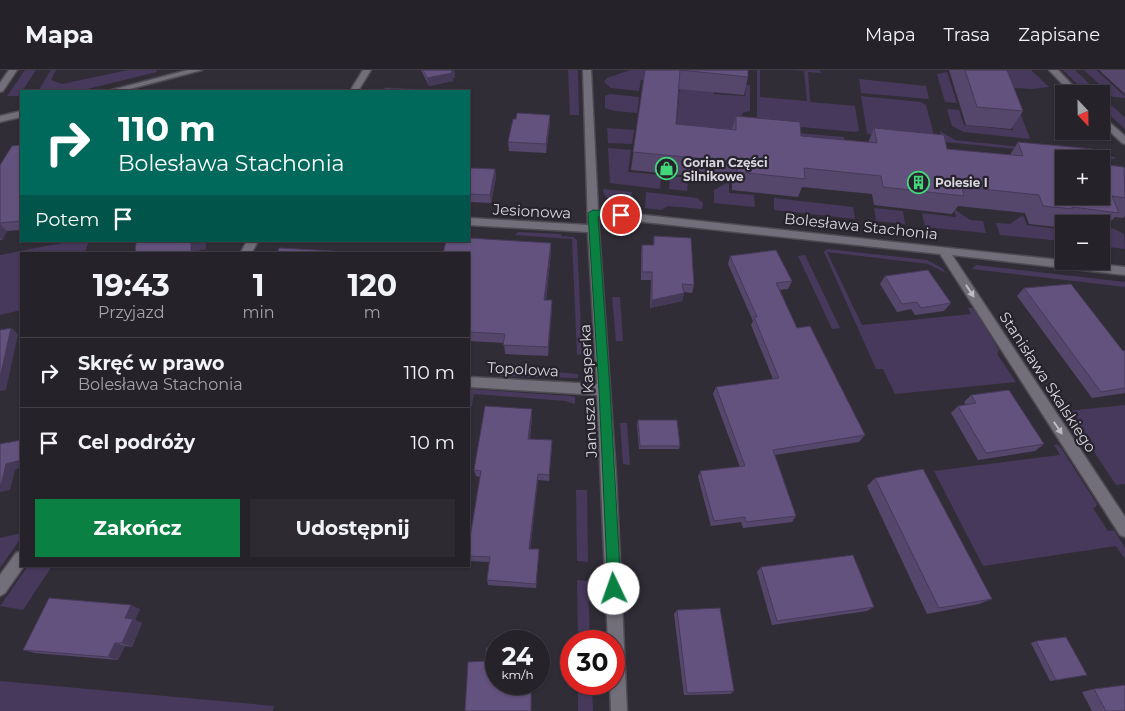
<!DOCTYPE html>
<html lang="pl">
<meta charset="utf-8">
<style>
body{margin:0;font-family:Montserrat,sans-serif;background:#2d2a31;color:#f1f3f6;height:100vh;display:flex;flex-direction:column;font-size:19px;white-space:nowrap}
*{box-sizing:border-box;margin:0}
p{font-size:16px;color:#a3a4a8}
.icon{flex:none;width:28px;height:28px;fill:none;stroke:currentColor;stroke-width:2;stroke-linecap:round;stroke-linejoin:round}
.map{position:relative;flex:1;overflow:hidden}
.drawer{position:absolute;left:20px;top:182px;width:450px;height:315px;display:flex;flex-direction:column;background:#252229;border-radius:0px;box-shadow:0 1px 4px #0004,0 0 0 1px #423f46}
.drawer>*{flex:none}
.hud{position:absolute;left:20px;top:20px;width:450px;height:152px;border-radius:0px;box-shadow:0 1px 4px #0004,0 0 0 1px #423f46;background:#00695c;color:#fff;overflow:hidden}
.needle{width:32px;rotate:158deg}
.fabs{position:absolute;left:1055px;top:15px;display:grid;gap:10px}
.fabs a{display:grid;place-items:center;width:55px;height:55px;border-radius:0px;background:#252229;box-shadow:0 1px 4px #0004,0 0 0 1px #423f46;font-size:25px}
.speed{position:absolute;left:485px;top:560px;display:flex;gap:10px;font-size:25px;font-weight:700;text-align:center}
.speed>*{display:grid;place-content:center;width:65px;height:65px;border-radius:50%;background:#252229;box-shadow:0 1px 4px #0004,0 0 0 1px #423f46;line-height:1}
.speed small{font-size:12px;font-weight:400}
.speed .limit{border:8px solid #d22;background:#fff;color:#111}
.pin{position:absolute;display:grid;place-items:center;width:42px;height:42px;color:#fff;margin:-21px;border:2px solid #fff;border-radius:50%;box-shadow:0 1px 5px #0007}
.me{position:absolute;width:55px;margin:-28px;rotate:357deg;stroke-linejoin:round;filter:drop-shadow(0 0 4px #0008)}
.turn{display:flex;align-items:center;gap:18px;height:105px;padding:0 15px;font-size:22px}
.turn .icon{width:65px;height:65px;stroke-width:2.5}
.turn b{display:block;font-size:35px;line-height:42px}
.then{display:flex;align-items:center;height:48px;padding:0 15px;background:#0003;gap:10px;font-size:19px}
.eta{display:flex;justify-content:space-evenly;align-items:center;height:85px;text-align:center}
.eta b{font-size:30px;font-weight:700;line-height:35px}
.button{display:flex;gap:10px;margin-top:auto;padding:10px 15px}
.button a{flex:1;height:58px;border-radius:0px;background:#0b8043;color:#fff;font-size:20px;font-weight:700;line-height:58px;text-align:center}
.button a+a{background:#2d2a31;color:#f1f3f6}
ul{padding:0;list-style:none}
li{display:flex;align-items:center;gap:15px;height:70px;padding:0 15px;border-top:1px solid #423f46}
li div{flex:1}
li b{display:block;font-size:19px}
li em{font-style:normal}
header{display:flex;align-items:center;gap:30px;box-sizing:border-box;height:70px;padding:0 25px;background:#252229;border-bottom:1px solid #423f46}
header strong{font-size:24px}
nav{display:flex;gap:28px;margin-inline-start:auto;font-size:18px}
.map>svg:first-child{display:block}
.green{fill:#47395c}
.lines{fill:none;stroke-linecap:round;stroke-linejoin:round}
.minor-casing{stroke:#4e4b53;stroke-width:3}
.tertiary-casing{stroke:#4e4b53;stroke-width:3}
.minor{fill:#736f7a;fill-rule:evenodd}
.tertiary{fill:#736f7a;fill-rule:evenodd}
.wall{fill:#55476c}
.shaded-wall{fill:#453958}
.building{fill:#63527d;stroke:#453958}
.oneway{fill:#bfbcc4}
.route{fill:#0b8043;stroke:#07532c}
.labels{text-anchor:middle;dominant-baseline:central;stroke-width:4.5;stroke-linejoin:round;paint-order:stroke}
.far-poi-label{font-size:12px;font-weight:bold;fill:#d8d6dc;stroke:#27232d;text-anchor:start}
.street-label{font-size:15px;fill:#d8d6dc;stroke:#27232d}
</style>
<header>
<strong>Mapa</strong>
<nav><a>Mapa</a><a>Trasa</a><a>Zapisane</a></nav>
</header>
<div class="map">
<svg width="1125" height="641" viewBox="0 0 1125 641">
<rect width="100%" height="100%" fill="#312d37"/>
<path class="green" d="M25,0H36L19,26H7Z
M51,0H56L51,10L62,14L128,0H156L157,2L79,21H38Z
M568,0H578L579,45H570Z
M630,0H656L654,11L641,10L639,21L611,18L604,12L607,8Z
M757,0H760V27L807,31L804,1L792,0H820L821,3L808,2L810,32L855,36L859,61L856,62L757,53Z
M992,0H1031L1049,17L1032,19L997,17Z
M1063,0H1075L1100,24H1087Z
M1084,0H1096L1125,26V28L1113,27Z
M947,2L957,33L945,32L937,4Z
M859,9L926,16L929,29L861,23Z
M746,15H750V41L743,43L740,48L752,59L844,67L846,88L675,71L680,17L713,20L714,24L745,26Z
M610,24L639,27L637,43L615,41L605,38V26Z
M1101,25L1125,48V59L1101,37Z
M861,26L921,32L926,35L935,69L872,65L867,63Z
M1002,28L1015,29L1030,69L964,62L952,56L947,39L959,40L964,55L1013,60Z
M607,58L634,60L632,74L608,73Z
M940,61L955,70L1115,87V89L946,72L942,69Z
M608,78L631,80L628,102L661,105L660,119L610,113Z
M670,106L688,108L687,121L669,119Z
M729,112V123L754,125L755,137L714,133V120Z
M603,119L632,122L629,137C618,135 604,131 603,119Z
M646,122L697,128L703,133L702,139L668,136L661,140L645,138Z
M774,128L853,137L855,149L774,140Z
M874,138L903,141L905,154L876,151Z
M954,139L970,150L983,151L986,163L925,157L922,143L956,147Z
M1023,145L1027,155L1057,159L1061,171L1000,165L996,153L1010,154Z
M1102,153L1124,164L1125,179L1101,176V162H1105Z
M518,162L561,164V166L573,167L577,170L582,284L577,285L572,169L515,165Z
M72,171H89L84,184H21V240L0,245V185Z
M827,179L927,190L942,198L946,203L928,194L827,182L862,255L971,244L968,238H973L999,280L997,284L1016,312L895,324L883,299H876L824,182Z
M805,185L840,258L832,259L798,186Z
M976,195L1125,212V217L972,199Z
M612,227H620L623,271H616Z
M500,298L578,304V308L500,306Z
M469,319L571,326L575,327V334L565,331L474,324L469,351Z
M1125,335V414L1116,415L1067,341Z
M620,353H627L630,395L623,394Z
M1057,374L1061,378L1097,434L1096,437L1093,438L1106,458L1108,461L1114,460L1125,478V489L1116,476L983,496L934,401L1060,385L1054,375Z
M576,420H587L588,492L577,491Z
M21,463V468L0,498V468Z
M28,496H52L23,540L0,536Z
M577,510L588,511L590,571H578Z
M0,611L274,636L273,641H0Z
M578,614H592L593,641H578Z"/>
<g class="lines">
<defs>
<path id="minor" d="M188,0H202L122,21H108Z
M363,0H371L358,21H350Z
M583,0H591L598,140L1125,197V205L952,185L1125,447V467L1120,465L940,184L598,147L616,405L627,641H611L610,614H614V571H608L597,325L469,317V307L597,314L588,162L469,155V148L588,155Z
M1049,0H1058L1081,24H1072Z
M21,41V47L0,52V46Z
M1101,45L1125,66V74L1122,73L1101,53Z
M247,171H258L251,184H240Z
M21,481V496H24L5,523L0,526V505L16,483Z"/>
<path id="tertiary" d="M9,0H17L3,21L0,22V13Z"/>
</defs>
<use href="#minor" class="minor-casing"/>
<use href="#tertiary" class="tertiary-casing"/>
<use href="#minor" class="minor"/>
<use href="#tertiary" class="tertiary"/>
</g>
<path class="wall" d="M421,0H454L455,8H453V11L429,16Z
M645,0H748V7L744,25L679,19L676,54L732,59L736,46L801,66L868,73L874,58L947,79L1010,85L1018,72L1064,89L1125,98V146L1123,148L1115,147L1102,160H1101V154H1064V156L1059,155L1057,157L1029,154L1025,143L958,136L952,144L874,135L872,124L802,117L798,127L732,120V110L631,100Z
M949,0H1007L1023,41L1011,59L966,55Z
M1099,0H1125V24Z
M550,53L546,83L509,81L508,72Z
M21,75V160L7,161L2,170H0V95Z
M469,98L495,99L496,107L491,133L469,132Z
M654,166L694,215L692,223L684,222L682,231L650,238L651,210H641V183L642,175H653Z
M551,173V182L546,230L552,239L548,286L505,284L504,273L469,271V184Z
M730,186L792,211L788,219L780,220L797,258L865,365L859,372L775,385L796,446L792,452L743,458L741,452L711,456L698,407L700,401L740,397L713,324L716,317L773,309L751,255L753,251L728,194Z
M885,206L951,233L944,241L915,245L911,239L897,242L880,214Z
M1024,218L1123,281L1125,280V323L1092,328L1017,226Z
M971,325L1044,374L1035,381L978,390L951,343L958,336L966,335L964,332Z
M532,346L530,369L552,370V377L549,411L538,410L530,479H539V484L536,518L488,515L487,510L489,492L469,491V474L480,407L476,406L474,400Z
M638,350L680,376L679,379H639L637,354Z
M875,408L992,529L979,534L927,544L867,416Z
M187,496H205V498Z
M761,497L874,537L867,541L772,555L757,502Z
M140,539L135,550L142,553L132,577L125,576L118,590L35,583L23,580Z
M677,540L734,621L730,624L684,625L674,544Z
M1036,571L1087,605L1050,611L1031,573Z
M1094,619L1125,641H1092L1082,622Z"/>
<path class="shaded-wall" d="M451,0H454L455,8H453V11L429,16L427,8Z
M550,45V53L546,83V74Z
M495,99L496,107L491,133L490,125Z
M0,154L7,161L2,170L0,168Z
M197,171H206V179L197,181V184H183L191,172Z
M551,173V182L545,239L544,230Z
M684,223L682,231L650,238L652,230Z
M552,230V239L548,286V277Z
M11,258L18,264L6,320L0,321V322V308Z
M532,339V346L529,375L528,369Z
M552,370V377L549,411V405Z
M21,390V397L15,400L10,420L0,422V415L6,394Z
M538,404V410L530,484L529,479Z
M131,535L140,539L135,550L142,553L132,577L122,573L125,548Z
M115,573L125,576L118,590L108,587Z
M531,614H532L531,641Z"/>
<path class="building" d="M423,0H451L452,3L427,8Z
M645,0H748V7L680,0L676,54L736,60V46L800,52L801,66L877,73L874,58L944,65L947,79L1023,86L1018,72L1093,79L1097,89H1064V126H1101V94L1124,97L1125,128L1112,126L1119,143L1072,137L1073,139L1043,136L1039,125L962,117L964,126L883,117L881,106L804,98L805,109L737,102V92L633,82Z
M965,0H1007L1023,41L977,37Z
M385,18L427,20V21H384Z
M517,43L550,45L546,74L508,72L513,49H516Z
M21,75V151L0,153V95L12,76Z
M469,98L495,99L490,125L469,124Z
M654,166L691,168L694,215L682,214L684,223L652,230V202H642V175H654Z
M469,168L551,173L544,230H552L548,277L503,275L505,264L469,262V184H443L446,171H469Z
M136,171H197L191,172V182L183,184H135Z
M279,178L334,181L333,184H277Z
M776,180L792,211L776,213L797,258L810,256L865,365L773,380L796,446L746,452L745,447L714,451L700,401L745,396L716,317L779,308L754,247H757L730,186Z
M928,200L951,233L921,238L917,232L902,234L885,206Z
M1071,214L1123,281L1125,280V318L1101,322L1024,218Z
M11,258L0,308V260Z
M1009,320L1044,374L986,383L958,336L976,333L971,325Z
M485,336L532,339L528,369L552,370L549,405L538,404L529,479H539L536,514L487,510L490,487L469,486V474L481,401L474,400Z
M638,350H677L680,376H640Z
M21,370V390L6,394L1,415H0V374Z
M923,399L992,529L939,538L875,408Z
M853,485L874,537L777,551L761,497Z
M49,528L131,535L125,548L133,549L122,573H115L108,587L23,580Z
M720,538L734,621L687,623L677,540Z
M1066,567L1087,605L1056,610L1036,571Z
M496,577V614H531V641H465L468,592L486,591V578Z
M1125,615V641H1106L1094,619Z"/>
<defs><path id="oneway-solid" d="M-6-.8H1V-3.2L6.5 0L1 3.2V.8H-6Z" transform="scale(1.25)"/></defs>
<g class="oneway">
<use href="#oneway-solid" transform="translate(970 221) rotate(57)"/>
<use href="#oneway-solid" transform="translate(1058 358) rotate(56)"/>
</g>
<path class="route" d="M593,140L621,142L625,145L621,148L598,147L610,320L621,519L619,523L614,525L610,523L608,519L599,320L588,143Z"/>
<defs>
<symbol id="shop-ring" viewBox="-11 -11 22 22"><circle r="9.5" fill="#27232d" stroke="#42d77b" stroke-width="1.5"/><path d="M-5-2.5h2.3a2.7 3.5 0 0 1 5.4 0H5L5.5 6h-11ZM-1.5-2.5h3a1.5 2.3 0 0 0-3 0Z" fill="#42d77b"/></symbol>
<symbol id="building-ring" viewBox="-11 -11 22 22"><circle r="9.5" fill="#27232d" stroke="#42d77b" stroke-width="1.5"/><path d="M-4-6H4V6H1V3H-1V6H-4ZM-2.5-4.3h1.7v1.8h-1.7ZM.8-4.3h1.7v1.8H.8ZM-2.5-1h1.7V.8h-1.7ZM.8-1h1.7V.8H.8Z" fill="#42d77b"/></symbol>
</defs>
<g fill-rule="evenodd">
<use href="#shop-ring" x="654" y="86" width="25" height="25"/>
<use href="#building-ring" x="906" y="100" width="25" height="25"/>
</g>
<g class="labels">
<g class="far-poi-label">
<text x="683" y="92">Gorian Części<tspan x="683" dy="14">Silnikowe</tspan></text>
<text x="935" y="112">Polesie I</text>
</g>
<g class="street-label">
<text transform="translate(532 141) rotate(3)">Jesionowa</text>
<text transform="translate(861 156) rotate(6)">Bolesława Stachonia</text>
<text transform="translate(523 299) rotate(3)">Topolowa</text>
<text transform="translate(1048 312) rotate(57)">Stanisława Skalskiego</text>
<text transform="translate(588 321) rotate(-93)">Janusza Kasperka</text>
</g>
</g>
</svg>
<div class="fabs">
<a><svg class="needle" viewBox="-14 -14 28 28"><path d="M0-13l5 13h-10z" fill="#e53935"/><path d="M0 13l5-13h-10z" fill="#a3a4a8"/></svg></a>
<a>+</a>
<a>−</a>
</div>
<div class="speed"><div>24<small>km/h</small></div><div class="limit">30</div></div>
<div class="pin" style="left:621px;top:145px;background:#d93025"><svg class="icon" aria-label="arrive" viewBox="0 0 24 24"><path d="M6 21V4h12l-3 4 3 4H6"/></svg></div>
<svg class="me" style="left:614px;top:519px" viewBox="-20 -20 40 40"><circle r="19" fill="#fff"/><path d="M0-13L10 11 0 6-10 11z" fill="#0b8043"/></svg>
<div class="hud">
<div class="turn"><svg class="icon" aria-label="right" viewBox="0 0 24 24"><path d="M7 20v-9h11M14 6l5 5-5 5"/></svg><div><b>110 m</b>Bolesława Stachonia</div></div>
<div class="then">Potem<svg class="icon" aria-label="arrive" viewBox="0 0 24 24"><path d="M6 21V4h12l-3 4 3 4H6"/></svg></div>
</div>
<section class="drawer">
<div class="eta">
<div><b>19:43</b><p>Przyjazd</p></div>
<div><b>1</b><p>min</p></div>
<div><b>120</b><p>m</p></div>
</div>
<ul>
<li><svg class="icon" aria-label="right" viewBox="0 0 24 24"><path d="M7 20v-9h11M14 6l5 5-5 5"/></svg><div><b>Skręć w prawo</b><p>Bolesława Stachonia</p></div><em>110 m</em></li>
<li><svg class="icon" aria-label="arrive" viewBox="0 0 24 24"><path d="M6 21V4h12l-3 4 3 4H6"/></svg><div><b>Cel podróży</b></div><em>10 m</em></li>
</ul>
<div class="button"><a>Zakończ</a><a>Udostępnij</a></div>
</section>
</div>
